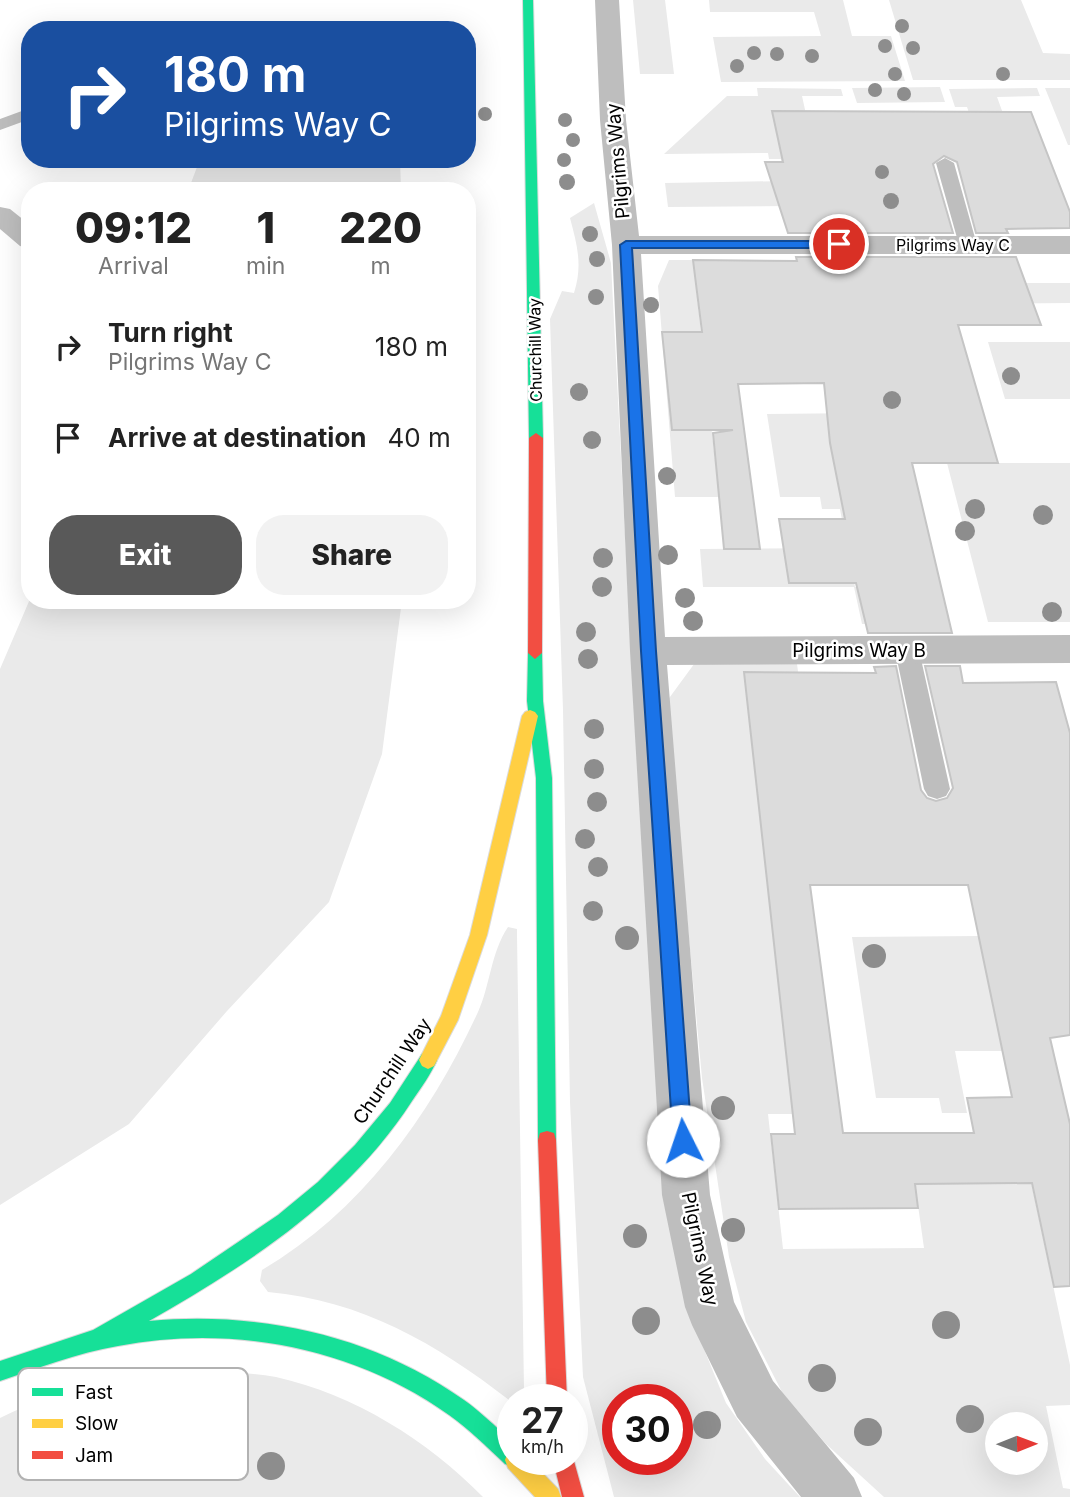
<!DOCTYPE html>
<style>
body{margin:0;font-family:Inter,sans-serif;background:#f2f2f2;color:#222;height:100vh;display:flex;flex-direction:column;font-size:26px;white-space:nowrap}
*{box-sizing:border-box;margin:0}
p{font-size:23px;color:#767676}
.icon{flex:none;width:38px;height:38px;fill:none;stroke:currentColor;stroke-width:2;stroke-linecap:round;stroke-linejoin:round}
.map{position:relative;flex:1;overflow:hidden}
.drawer{position:absolute;left:21px;top:182px;width:455px;height:427px;display:flex;flex-direction:column;background:#fff;border-radius:28px;box-shadow:0 7px 28px #0002}
.drawer>*{flex:none}
.banner{position:absolute;left:21px;top:21px;width:455px;height:147px;border-radius:28px;box-shadow:0 7px 28px #0002;background:#1a4fa0;color:#fff;overflow:hidden}
.needle{width:46px;rotate:89deg}
.fabs{position:absolute;left:985px;top:1412px;display:grid;gap:14px}
.fabs a{display:grid;place-items:center;width:63px;height:63px;border-radius:50%;background:#fff;box-shadow:0 7px 28px #0002;font-size:35px}
.speed{position:absolute;left:497px;top:1384px;display:flex;gap:14px;font-size:35px;font-weight:700;text-align:center}
.speed>*{display:grid;place-content:center;width:91px;height:91px;border-radius:50%;background:#fff;box-shadow:0 7px 28px #0002;line-height:1}
.speed small{font-size:18px;font-weight:400}
.speed .limit{border:10px solid #d22;background:#fff;color:#111}
.pin{position:absolute;display:grid;place-items:center;width:60px;height:60px;color:#fff;margin:-30px;border:4px solid #fff;border-radius:50%;box-shadow:0 2px 7px #0007}
.me{position:absolute;width:77px;margin:-38px;rotate:356deg;stroke-linejoin:round;filter:drop-shadow(0 0 5px #0008)}
.turn{display:flex;align-items:center;gap:24px;height:147px;padding:0 28px;font-size:32px}
.turn .icon{width:91px;height:91px;stroke-width:2.5}
.turn b{display:block;font-size:49px;line-height:60px}
.eta{display:flex;justify-content:space-evenly;align-items:center;height:119px;text-align:center}
.eta b{font-size:42px;font-weight:800;line-height:49px}
.primary-button{display:flex;gap:14px;margin-top:auto;padding:14px 28px}
.primary-button a{flex:1;height:80px;border-radius:28px;background:#595959;color:#fff;font-size:28px;font-weight:800;line-height:80px;text-align:center}
.primary-button a+a{background:#f2f2f2;color:#222}
ul{padding:0;list-style:none}
li{display:flex;align-items:center;gap:21px;height:91px;padding:0 28px}
li div{flex:1}
li b{display:block;font-size:26px}
li em{font-style:normal}
.map>svg:first-child{display:block}
.green{fill:#eaeaea;fill-rule:evenodd}
.building{fill:#dcdcdc;stroke:#c5c5c5;stroke-width:2;fill-rule:evenodd}
.lines{fill:none;stroke-linecap:round;stroke-linejoin:round}
.fast-casing{stroke:#dbdbdb;stroke-width:2}
.slow-casing{stroke:#dbdbdb;stroke-width:2}
.jam-casing{stroke:#dbdbdb;stroke-width:2}
.lane{fill:#bebebe;fill-rule:evenodd}
.street{fill:#bebebe;fill-rule:evenodd}
.fast{fill:#16e098;fill-rule:evenodd}
.slow{fill:#ffcf43;fill-rule:evenodd}
.jam{fill:#f24e42;fill-rule:evenodd}
.tree{fill:#8d8d8d}
.route{fill:#1a73e8;stroke:#114b97;stroke-width:2}
.labels{text-anchor:middle;dominant-baseline:central;stroke-width:5;stroke-linejoin:round;paint-order:stroke}
.far-street-label{font-size:16px;fill:#000;stroke:#fff}
.street-label{font-size:19px;fill:#000;stroke:#fff}
.key{fill:#fff;stroke:#b2b2b2;stroke-width:2}
.key-label{font-size:19px;fill:#000}
</style>
<div class="map">
<svg width="1070" height="1497" viewBox="0 0 1070 1497">
<rect width="100%" height="100%" fill="#fff"/>
<path class="green" d="M633,0H665L674,74H640Z
M709,0H843L852,36H891L905,81L721,82L713,37L821,36L814,12H710Z
M889,0H1021L1043,53L1070,54V80H913Z
M940,87L945,102L857,103L852,88Z
M757,88L841,89L843,96H802L821,182L789,206L668,207L665,183L785,181L781,159H769L768,153L664,154L727,96H758Z
M1037,88L1040,96L997,97L1045,229H1009L967,107H955L949,89Z
M1045,88H1070V145H1068Z
M200,159H400L401,191H188Z
M594,203L611,263L629,613L697,1332L726,1403L765,1459L800,1497H614L583,1377L570,1102L563,710L550,319L562,291L574,293C583,265 577,245 570,218ZM618,1400H677V1460H618Z
M669,260H693L719,497H675L658,286Z
M970,283H1070V303L976,304Z
M988,342H1070V399H1005Z
M865,413L848,548L855,587H903L911,624H862L854,587H703L700,549L847,548L840,509H822L820,497H780L767,414Z
M947,463H1070V622H988Z
M30,599L402,600L382,754L329,902L227,1011L129,1124L0,1205V669Z
M697,660L797,664L804,716H788L782,672L744,673L783,1019L806,1114H768L783,1249L924,1248L915,1184H980L1030,1177L1070,1365V1405L1046,1406L1063,1488L1070,1489V1497H884L826,1444L782,1392L746,1322L729,1257L702,1078L667,701ZM998,1424H1036V1463H998Z
M508,927L517,929V935L524,1390L516,1400H509C437,1344 361,1300 268,1292L260,1281L262,1270C362,1211 430,1116 478,1012C490,986 491,952 508,927Z
M979,936L1003,1051H955L967,1113H942L939,1098H876L852,937Z
M206,1370C229,1372 253,1373 276,1377C355,1395 427,1440 483,1497H0V1418C71,1383 128,1375 206,1370Z"/>
<path class="building" d="M772,111L1031,112L1070,212V228L1006,229L1008,233H976L957,162L944,156L933,164L953,233H788L765,162H783Z
M796,257H1016L1041,325H958L998,463H912L952,633H868L856,583H789L779,519H845L830,443L824,383L738,384L760,549H724L713,433L733,430H672L662,332H702L693,260L797,261Z
M896,666L921,790L927,798L936,801L947,798L953,788L925,666H960L963,683L1056,682L1070,733V1035L1050,1038L1070,1124V1286L1054,1287L1032,1183L915,1184L918,1208L779,1209L771,1134H795L744,672L876,673L874,667ZM810,885H968L1012,1097L967,1098L974,1133H843Z"/>
<g class="lines">
<defs>
<path id="fast" d="M523,0H533L543,438L536,443L529,438Z
M535,647L542,653L543,701L552,778L556,1140L554,1147L547,1149L540,1147L538,1140L536,778L527,701L528,653Z
M428,1051L434,1054L437,1060C431,1074 421,1088 412,1101C349,1199 249,1264 149,1321C260,1311 372,1335 464,1400C481,1412 497,1428 513,1442V1460H522L521,1464L513,1467L505,1464C487,1447 469,1429 449,1415C354,1347 231,1324 118,1346C77,1353 39,1368 0,1381V1361L93,1330L191,1274L278,1215L318,1182L355,1145L390,1103L422,1054Z"/>
<path id="slow" d="M530,710L535,712L538,716L487,935L458,1020L434,1066L428,1069L422,1066L419,1060L441,1016L470,935L522,716L525,712Z
M513,1451V1460H530L558,1489L561,1497H535L508,1468L505,1460L508,1452Z"/>
<path id="jam" d="M536,433L543,438L542,653L535,659L528,653L529,438Z
M547,1131L554,1133L556,1140L567,1400H547L538,1140L540,1133Z
M572,1454L584,1497H562L553,1460H572Z"/>
</defs>
<use href="#fast" class="fast-casing"/>
<use href="#slow" class="slow-casing"/>
<use href="#jam" class="jam-casing"/>
<path class="lane" d="M30,108V119L0,130V119Z
M945,158L954,163L977,245L974,249L968,251L959,245L936,163Z
M907,641L915,644L919,650L950,789L946,796L937,799L928,796L924,789L895,650L899,644Z"/>
<path class="street" d="M595,0H619L626,120L639,236H1070V254H641L665,637L1070,635V663L667,665L710,1195L734,1302L773,1381L854,1478L862,1497H801L737,1417L692,1325L685,1307L662,1195L630,651L612,245L600,120Z
M0,207L10,209L30,225V249L20,246L0,229Z"/>
<use href="#fast" class="fast"/>
<use href="#slow" class="slow"/>
<use href="#jam" class="jam"/>
</g>
<g class="tree">
<circle cx="902" cy="26" r="7"/>
<circle cx="885" cy="46" r="7"/>
<circle cx="913" cy="48" r="7"/>
<circle cx="754" cy="53" r="7"/>
<circle cx="777" cy="54" r="7"/>
<circle cx="812" cy="56" r="7"/>
<circle cx="737" cy="66" r="7"/>
<circle cx="895" cy="74" r="7"/>
<circle cx="1003" cy="74" r="7"/>
<circle cx="875" cy="90" r="7"/>
<circle cx="904" cy="94" r="7"/>
<circle cx="485" cy="114" r="7"/>
<circle cx="565" cy="120" r="7"/>
<circle cx="573" cy="140" r="7"/>
<circle cx="564" cy="160" r="7"/>
<circle cx="882" cy="172" r="7"/>
<circle cx="567" cy="182" r="8"/>
<circle cx="891" cy="201" r="8"/>
<circle cx="590" cy="234" r="8"/>
<circle cx="597" cy="259" r="8"/>
<circle cx="596" cy="297" r="8"/>
<circle cx="651" cy="305" r="8"/>
<circle cx="1011" cy="376" r="9"/>
<circle cx="579" cy="392" r="9"/>
<circle cx="892" cy="400" r="9"/>
<circle cx="592" cy="440" r="9"/>
<circle cx="667" cy="476" r="9"/>
<circle cx="975" cy="509" r="10"/>
<circle cx="1043" cy="515" r="10"/>
<circle cx="965" cy="531" r="10"/>
<circle cx="668" cy="555" r="10"/>
<circle cx="603" cy="558" r="10"/>
<circle cx="602" cy="587" r="10"/>
<circle cx="685" cy="598" r="10"/>
<circle cx="1052" cy="612" r="10"/>
<circle cx="693" cy="621" r="10"/>
<circle cx="586" cy="632" r="10"/>
<circle cx="588" cy="659" r="10"/>
<circle cx="594" cy="729" r="10"/>
<circle cx="594" cy="769" r="10"/>
<circle cx="597" cy="802" r="10"/>
<circle cx="585" cy="839" r="10"/>
<circle cx="598" cy="867" r="10"/>
<circle cx="593" cy="911" r="10"/>
<circle cx="627" cy="938" r="12"/>
<circle cx="874" cy="956" r="12"/>
<circle cx="723" cy="1108" r="12"/>
<circle cx="733" cy="1230" r="12"/>
<circle cx="635" cy="1236" r="12"/>
<circle cx="646" cy="1321" r="14"/>
<circle cx="946" cy="1325" r="14"/>
<circle cx="822" cy="1378" r="14"/>
<circle cx="970" cy="1419" r="14"/>
<circle cx="707" cy="1425" r="14"/>
<circle cx="868" cy="1432" r="14"/>
<circle cx="271" cy="1466" r="14"/>
</g>
<path class="route" d="M626,241H839L845,244L839,248H632L656,651L692,1141L689,1148L683,1150L676,1148L673,1141L641,651L620,245Z"/>
<g class="labels">
<g class="far-street-label">
<text x="953" y="245">Pilgrims Way C</text>
<text transform="translate(535 350) rotate(-91)">Churchill Way</text>
</g>
<g class="street-label">
<text transform="translate(618 161) rotate(-95)">Pilgrims Way</text>
<text x="859" y="650">Pilgrims Way B</text>
<text transform="translate(392 1071) rotate(-56)">Churchill Way</text>
<text transform="translate(700 1249) rotate(78)">Pilgrims Way</text>
</g>
</g>
<rect x="18" y="1368" width="230" height="112" rx="10" class="key"/>
<rect x="32" y="1388" width="31" height="8" fill="#16e098"/>
<rect x="32" y="1419" width="31" height="9" fill="#ffcf43"/>
<rect x="32" y="1451" width="31" height="8" fill="#f24e42"/>
<g class="key-label">
<text x="75" y="1399">Fast</text>
<text x="75" y="1430">Slow</text>
<text x="75" y="1462">Jam</text>
</g>
</svg>
<div class="fabs">
<a><svg class="needle" viewBox="-14 -14 28 28"><path d="M0-13l5 13h-10z" fill="#e53935"/><path d="M0 13l5-13h-10z" fill="#767676"/></svg></a>
</div>
<div class="speed"><div>27<small>km/h</small></div><div class="limit">30</div></div>
<div class="pin" style="left:839px;top:244px;background:#d93025"><svg class="icon" aria-label="arrive" viewBox="0 0 24 24"><path d="M6 21V4h12l-3 4 3 4H6"/></svg></div>
<svg class="me" style="left:683px;top:1141px" viewBox="-20 -20 40 40"><circle r="19" fill="#fff"/><path d="M0-13L10 11 0 6-10 11z" fill="#1a73e8"/></svg>
<div class="banner">
<div class="turn"><svg class="icon" aria-label="right" viewBox="0 0 24 24"><path d="M7 20v-9h11M14 6l5 5-5 5"/></svg><div><b>180 m</b>Pilgrims Way C</div></div>
</div>
<section class="drawer">
<div class="eta">
<div><b>09:12</b><p>Arrival</p></div>
<div><b>1</b><p>min</p></div>
<div><b>220</b><p>m</p></div>
</div>
<ul>
<li><svg class="icon" aria-label="right" viewBox="0 0 24 24"><path d="M7 20v-9h11M14 6l5 5-5 5"/></svg><div><b>Turn right</b><p>Pilgrims Way C</p></div><em>180 m</em></li>
<li><svg class="icon" aria-label="arrive" viewBox="0 0 24 24"><path d="M6 21V4h12l-3 4 3 4H6"/></svg><div><b>Arrive at destination</b></div><em>40 m</em></li>
</ul>
<div class="primary-button"><a>Exit</a><a>Share</a></div>
</section>
</div>
